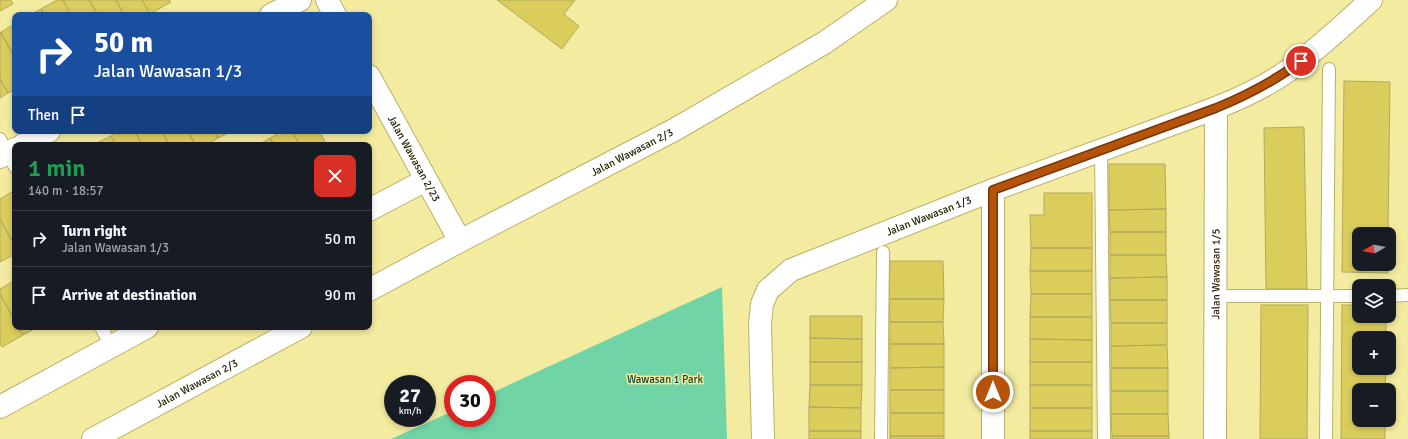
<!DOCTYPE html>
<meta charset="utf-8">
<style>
body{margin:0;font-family:Signika,sans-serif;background:#242831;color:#f1f3f6;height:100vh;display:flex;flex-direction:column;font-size:15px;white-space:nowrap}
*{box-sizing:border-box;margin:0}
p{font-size:13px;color:#9ea1a6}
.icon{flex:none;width:22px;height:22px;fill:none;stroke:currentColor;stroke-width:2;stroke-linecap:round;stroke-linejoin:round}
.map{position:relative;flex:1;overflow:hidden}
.details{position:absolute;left:12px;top:142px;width:360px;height:188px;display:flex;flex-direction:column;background:#171b24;border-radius:8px;box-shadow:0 2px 6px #0003}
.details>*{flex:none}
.guide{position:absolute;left:12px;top:12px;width:360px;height:122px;border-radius:8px;box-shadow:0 2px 6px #0003;background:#1a4fa0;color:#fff;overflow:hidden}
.needle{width:26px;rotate:260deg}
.buttons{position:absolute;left:1352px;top:227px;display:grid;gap:8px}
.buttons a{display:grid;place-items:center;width:44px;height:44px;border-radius:8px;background:#171b24;box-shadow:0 2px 6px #0003;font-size:20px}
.speed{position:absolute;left:384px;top:375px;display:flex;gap:8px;font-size:20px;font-weight:700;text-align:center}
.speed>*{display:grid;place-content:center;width:52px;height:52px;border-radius:50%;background:#171b24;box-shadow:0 2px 6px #0003;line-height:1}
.speed small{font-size:10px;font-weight:400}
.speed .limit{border:6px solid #d22;background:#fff;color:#111}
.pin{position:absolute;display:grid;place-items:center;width:34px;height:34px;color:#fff;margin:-17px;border:2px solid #fff;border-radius:50%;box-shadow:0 1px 4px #0007}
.me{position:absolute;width:44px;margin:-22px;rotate:0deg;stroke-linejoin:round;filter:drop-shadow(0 0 3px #0008)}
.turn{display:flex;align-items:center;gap:14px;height:84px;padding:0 16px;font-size:18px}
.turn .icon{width:52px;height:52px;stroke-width:2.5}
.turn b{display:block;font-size:28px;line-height:34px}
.then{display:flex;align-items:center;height:38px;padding:0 16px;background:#0003;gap:8px;font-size:15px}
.round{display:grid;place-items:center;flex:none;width:42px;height:42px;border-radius:8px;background:#242831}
.headline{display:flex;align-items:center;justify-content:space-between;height:68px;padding:0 16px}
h1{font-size:24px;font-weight:600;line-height:30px;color:#1e9e55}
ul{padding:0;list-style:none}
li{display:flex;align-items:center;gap:12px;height:56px;padding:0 16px;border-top:1px solid #363941}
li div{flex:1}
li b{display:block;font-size:15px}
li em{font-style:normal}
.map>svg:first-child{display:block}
.green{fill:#70d4a6}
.building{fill:#dbcd5c;stroke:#b1a95f}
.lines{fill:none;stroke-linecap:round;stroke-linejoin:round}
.service-casing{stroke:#bab167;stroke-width:14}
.minor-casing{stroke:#bab167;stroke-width:24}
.tertiary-casing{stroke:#bab167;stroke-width:24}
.service{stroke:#fff;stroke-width:12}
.minor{stroke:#fff;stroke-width:22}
.tertiary{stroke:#fff;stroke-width:22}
.route-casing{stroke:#753606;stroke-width:10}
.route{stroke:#b45309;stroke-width:7}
.labels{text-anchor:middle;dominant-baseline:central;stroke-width:3;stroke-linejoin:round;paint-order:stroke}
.street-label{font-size:11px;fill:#252203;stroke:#f3eb9f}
.park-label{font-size:11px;fill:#124631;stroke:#f3eb9f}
</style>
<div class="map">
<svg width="1408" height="439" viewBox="0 0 1408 439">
<rect width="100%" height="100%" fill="#f3eb9f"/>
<path class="green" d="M722,287L727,439H391L453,411V418H487V395Z"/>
<path class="building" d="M0,0H11L13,4L0,11Z
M57,0H63L71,15H44L41,9Z
M63,0H89L98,15H71Z
M89,0H116L124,15H98Z
M116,0H142L150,14L148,15H124Z
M142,0H169L171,2L150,14Z
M497,0H575L564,14L579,26L562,49Z
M41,9L44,15H30Z
M15,24V58L1,32Z
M0,32L15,58V89L8,93L0,79Z
M0,79L8,93L0,98Z
M1344,81L1390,82L1388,234H1359V264H1388V273L1342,272Z
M1304,127L1307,289H1266L1264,128Z
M119,131H135L142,145H116L111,136Z
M135,131H162L169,145H142Z
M162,131H188L195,145H169Z
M188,131H214L218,138L206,145H195Z
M214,131H232L218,138Z
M283,131H292L300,145H274L270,138Z
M292,131H319L327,145H300Z
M111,136L116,145H93Z
M270,138L274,145H258Z
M1109,164H1165L1166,209L1109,210Z
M12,192L15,197V246L0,219V199Z
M1044,193H1092V248H1031L1030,215H1044Z
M1166,209V232H1110L1109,210Z
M0,219L15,246V254L0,262Z
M1110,232H1166V255H1110Z
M1031,248H1092V271H1030Z
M1110,255H1166L1167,277L1110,278Z
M890,261H943L944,299H889Z
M1030,271H1092V294H1031Z
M1167,277V300H1110V278Z
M15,280V321L0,294V289Z
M0,294L15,321V327H18L23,335L2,347L0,343Z
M1031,294H1092V317H1030Z
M889,299H944L943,322H890Z
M1110,300H1167V323H1111Z
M1261,305H1308L1307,439H1260Z
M1342,305H1359V316H1386V338H1359V368H1386L1385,390H1359V420H1385V439H1341Z
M810,316H862V339L810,338Z
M1030,317H1092V340L1030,339Z
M890,322H943L944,344H890Z
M1111,323H1167V345L1111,346Z
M18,327H38L23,335Z
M810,338L862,339V362H810Z
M1030,339L1092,340V362H1030Z
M890,344H944V367L890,368Z
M1167,345L1168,368H1111V346Z
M810,362H862V385H810Z
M1030,362H1092V385H1030Z
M944,367V390H890V368Z
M1111,368H1168V391H1111Z
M810,385H862L861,408L809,407Z
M1030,385H1092V408H1030Z
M890,390H944V413H890Z
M1111,391H1168V414H1111Z
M809,407L861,408V431H809Z
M1030,408H1092V431H1030Z
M890,413H944V436H890Z
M1111,414H1168L1169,436H1112Z
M809,431H861V439H809Z
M1030,431H1092V439H1030Z
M890,436H944V439H890Z
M1112,436H1169V439H1112Z"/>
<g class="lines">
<defs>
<path id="service" d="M0,139L15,167
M1101,150L1104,439
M1215,296H1359
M1389,296L1408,295
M101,327L111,346
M881,439L883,252
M1326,439L1329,69"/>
<g id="minor">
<path d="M327,0L335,15"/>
<path d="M271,15L300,0"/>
<path id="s1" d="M369,76L460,241"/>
<path d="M23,145L49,131"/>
<path d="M0,157L15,149"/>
<path d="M993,190V439"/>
<path d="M369,210L426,180"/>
<path d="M0,407L147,327"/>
<path id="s2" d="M763,439L760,324L762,304L768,290L791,270L993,190L1216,108C1241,98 1267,86 1289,70C1318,49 1345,24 1371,0"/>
<path id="s3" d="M1215,439L1216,108"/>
</g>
<g id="tertiary">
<path id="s4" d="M369,290L460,241L674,130L824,43L886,0"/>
<path id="s5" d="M93,439L301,327"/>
</g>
</defs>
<use href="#service" class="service-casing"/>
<use href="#minor" class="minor-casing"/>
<use href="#tertiary" class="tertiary-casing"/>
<use href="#service" class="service"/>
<use href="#minor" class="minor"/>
<use href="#tertiary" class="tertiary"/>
</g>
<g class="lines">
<defs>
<path id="route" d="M993,392V190L1216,108C1245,96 1275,81 1301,61"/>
</defs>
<use href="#route" class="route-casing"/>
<use href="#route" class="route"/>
</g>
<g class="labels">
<g class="street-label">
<text stroke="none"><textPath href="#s4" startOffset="297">Jalan Wawasan 2/3</textPath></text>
<text stroke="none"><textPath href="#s1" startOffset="94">Jalan Wawasan 2/23</textPath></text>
<text stroke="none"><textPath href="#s2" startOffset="329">Jalan Wawasan 1/3</textPath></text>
<text stroke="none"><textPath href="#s3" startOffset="165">Jalan Wawasan 1/5</textPath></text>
<text stroke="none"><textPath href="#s5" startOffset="118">Jalan Wawasan 2/3</textPath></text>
</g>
<g class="park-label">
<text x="665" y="379">Wawasan 1 Park</text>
</g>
</g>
</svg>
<div class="buttons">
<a><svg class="needle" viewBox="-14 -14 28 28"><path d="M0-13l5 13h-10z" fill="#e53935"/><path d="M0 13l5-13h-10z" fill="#9ea1a6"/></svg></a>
<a><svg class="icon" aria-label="layers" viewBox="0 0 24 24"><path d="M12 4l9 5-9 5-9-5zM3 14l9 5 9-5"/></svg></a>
<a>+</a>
<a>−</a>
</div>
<div class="speed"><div>27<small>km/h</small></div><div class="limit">30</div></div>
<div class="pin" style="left:1301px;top:61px;background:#d93025"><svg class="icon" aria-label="arrive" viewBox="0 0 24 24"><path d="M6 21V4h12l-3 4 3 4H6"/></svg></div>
<svg class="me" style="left:993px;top:392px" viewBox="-20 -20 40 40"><circle r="17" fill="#b45309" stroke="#fff" stroke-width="3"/><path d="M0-11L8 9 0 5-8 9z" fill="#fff"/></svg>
<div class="guide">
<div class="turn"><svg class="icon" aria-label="right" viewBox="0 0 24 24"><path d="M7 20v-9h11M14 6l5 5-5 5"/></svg><div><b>50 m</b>Jalan Wawasan 1/3</div></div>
<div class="then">Then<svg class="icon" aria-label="arrive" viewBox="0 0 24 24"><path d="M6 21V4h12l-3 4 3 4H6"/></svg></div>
</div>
<section class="details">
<div class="headline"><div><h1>1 min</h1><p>140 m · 18:57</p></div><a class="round" style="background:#d93025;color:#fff"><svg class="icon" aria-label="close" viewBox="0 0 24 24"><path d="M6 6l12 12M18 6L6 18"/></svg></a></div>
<ul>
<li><svg class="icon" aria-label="right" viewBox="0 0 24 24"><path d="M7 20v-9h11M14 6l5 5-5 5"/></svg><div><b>Turn right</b><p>Jalan Wawasan 1/3</p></div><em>50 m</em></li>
<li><svg class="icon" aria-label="arrive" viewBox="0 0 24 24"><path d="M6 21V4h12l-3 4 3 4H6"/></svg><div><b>Arrive at destination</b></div><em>90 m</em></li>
</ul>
</section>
</div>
